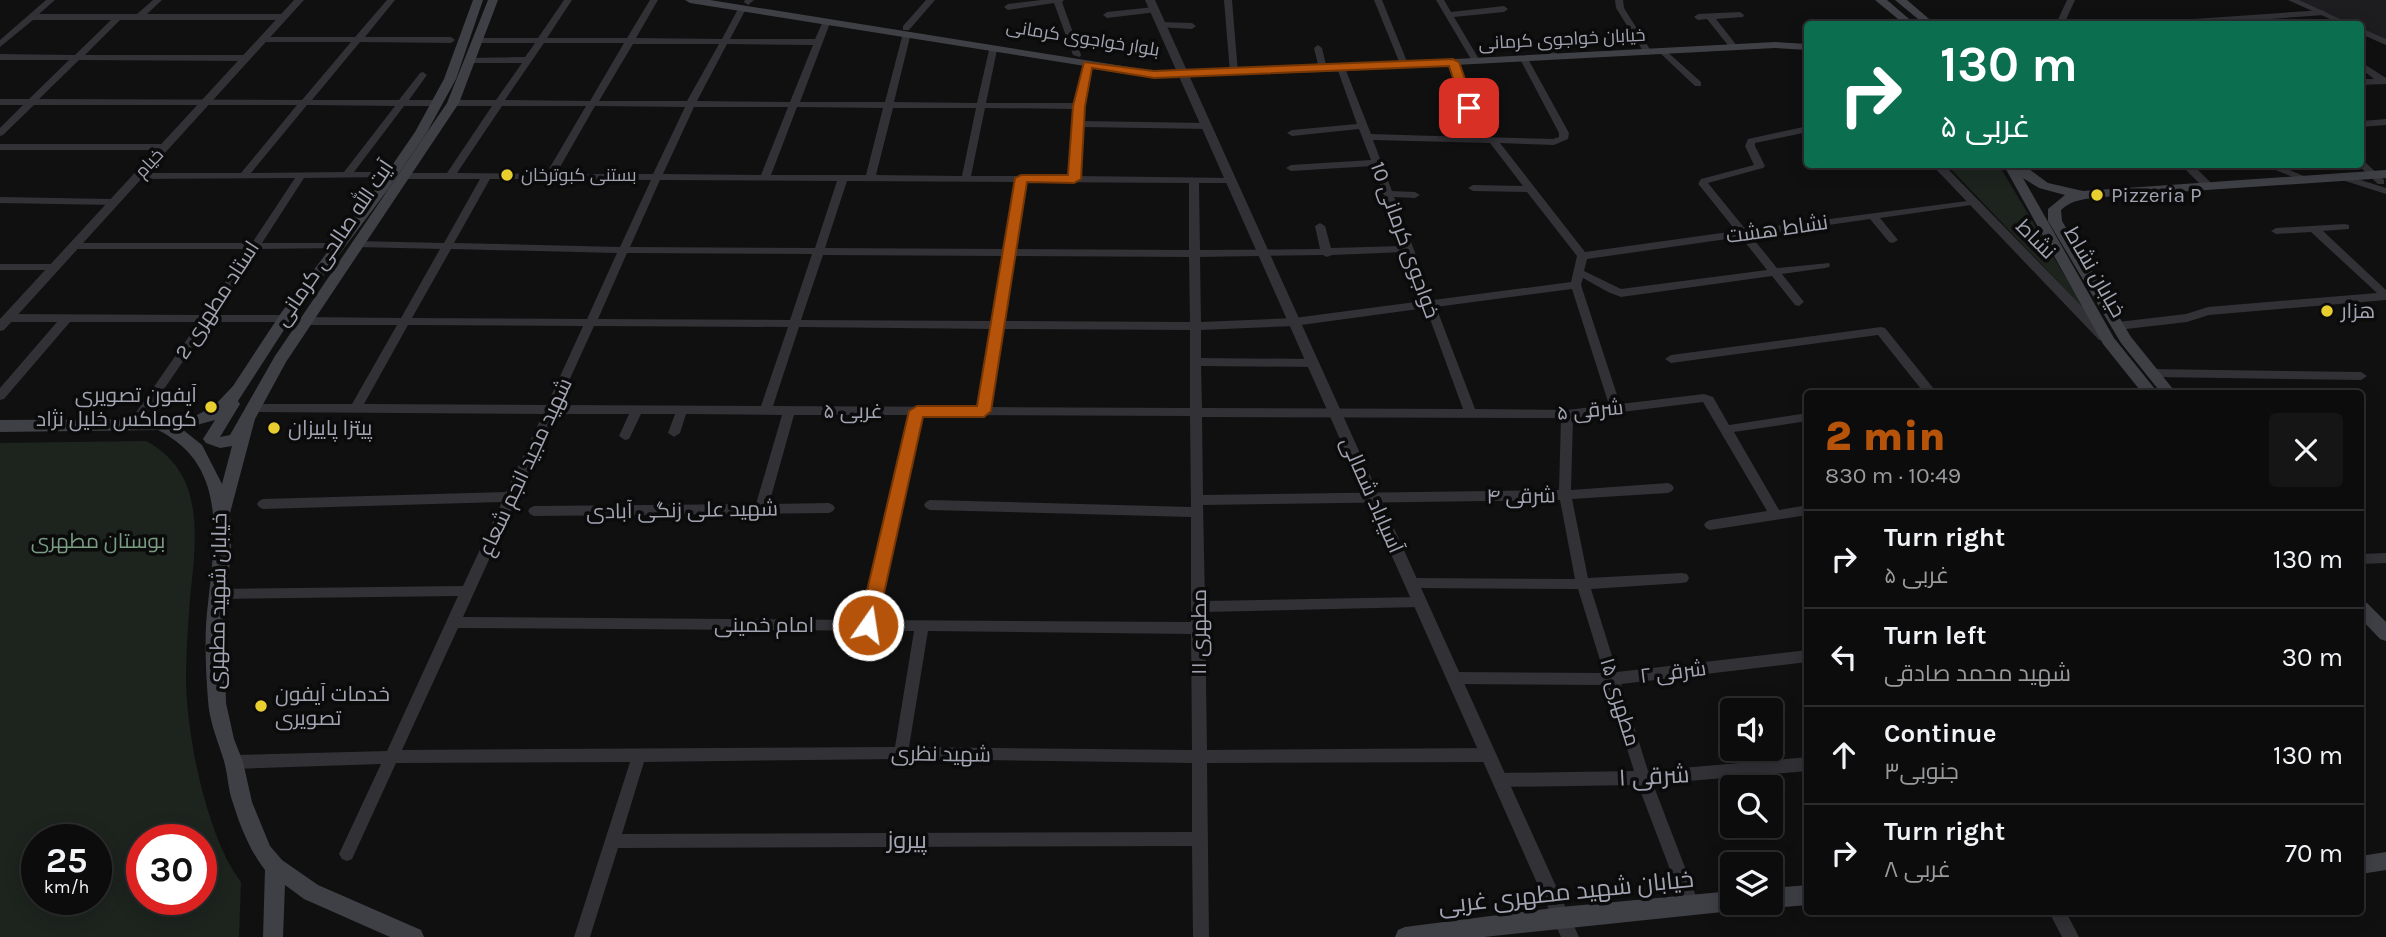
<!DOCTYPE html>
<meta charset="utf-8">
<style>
body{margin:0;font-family:Karla,Cairo,sans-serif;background:#151516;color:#f1f3f6;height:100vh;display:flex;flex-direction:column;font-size:26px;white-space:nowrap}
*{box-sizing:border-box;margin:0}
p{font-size:23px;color:#9a9b9d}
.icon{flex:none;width:38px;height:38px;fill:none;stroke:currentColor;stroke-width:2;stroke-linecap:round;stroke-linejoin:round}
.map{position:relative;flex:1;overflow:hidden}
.side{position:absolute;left:1804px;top:390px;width:560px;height:525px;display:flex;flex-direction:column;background:#0c0c0d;border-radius:7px;box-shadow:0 4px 18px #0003,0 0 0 2px #2c2c2e}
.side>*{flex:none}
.banner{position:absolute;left:1804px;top:21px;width:560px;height:147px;border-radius:7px;box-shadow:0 4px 18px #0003,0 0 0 2px #2c2c2e;background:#0b6e4f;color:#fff;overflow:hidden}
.tools{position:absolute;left:1720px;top:698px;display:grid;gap:14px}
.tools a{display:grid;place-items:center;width:63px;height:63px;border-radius:7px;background:#0c0c0d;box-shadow:0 4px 18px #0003,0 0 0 2px #2c2c2e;font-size:35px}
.speed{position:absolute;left:21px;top:824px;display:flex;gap:14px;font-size:35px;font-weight:700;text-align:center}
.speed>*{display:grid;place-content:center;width:91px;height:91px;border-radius:50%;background:#0c0c0d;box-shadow:0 4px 18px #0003,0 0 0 2px #2c2c2e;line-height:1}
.speed small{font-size:18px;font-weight:400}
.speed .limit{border:10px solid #d22;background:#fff;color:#111}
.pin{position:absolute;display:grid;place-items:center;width:60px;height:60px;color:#fff;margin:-30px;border-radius:14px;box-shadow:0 4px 10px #0006}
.me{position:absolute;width:77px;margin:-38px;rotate:13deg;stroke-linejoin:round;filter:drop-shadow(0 0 5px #0008)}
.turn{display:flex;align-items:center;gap:24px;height:147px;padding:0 21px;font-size:32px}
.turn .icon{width:91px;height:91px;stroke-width:2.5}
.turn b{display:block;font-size:49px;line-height:60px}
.round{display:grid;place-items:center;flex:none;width:74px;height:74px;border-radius:7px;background:#151516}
.head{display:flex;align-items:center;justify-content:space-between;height:119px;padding:0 21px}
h1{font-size:42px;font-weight:800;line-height:52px;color:#b45309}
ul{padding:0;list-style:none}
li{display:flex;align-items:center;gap:21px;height:98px;padding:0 21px;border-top:2px solid #2c2c2e}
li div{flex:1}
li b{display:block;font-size:26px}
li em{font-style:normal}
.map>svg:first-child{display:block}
.built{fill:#1d1c1e}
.green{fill:#1d241e;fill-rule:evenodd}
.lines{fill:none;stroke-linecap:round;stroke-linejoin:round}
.minor{fill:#313136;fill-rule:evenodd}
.tertiary{fill:#313136;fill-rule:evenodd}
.secondary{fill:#3f4046;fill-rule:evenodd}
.route{fill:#b45309;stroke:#753606;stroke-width:2}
.poi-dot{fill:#e9ce30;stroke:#0b0b0c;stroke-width:2.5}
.labels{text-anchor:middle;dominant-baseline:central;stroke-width:7;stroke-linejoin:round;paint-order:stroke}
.far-street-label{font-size:18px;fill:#a2a4b2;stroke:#0b0b0c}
.far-poi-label{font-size:18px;fill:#a2a4b2;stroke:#0b0b0c;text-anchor:start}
.poi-label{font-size:21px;fill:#a2a4b2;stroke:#0b0b0c;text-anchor:start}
.street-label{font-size:21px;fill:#a2a4b2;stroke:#0b0b0c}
.park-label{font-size:21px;fill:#799c82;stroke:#0b0b0c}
.near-street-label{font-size:24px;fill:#a2a4b2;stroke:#0b0b0c}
</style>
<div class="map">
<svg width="2386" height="937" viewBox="0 0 2386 937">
<rect width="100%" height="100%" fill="#101011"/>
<path class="built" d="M2296,0H2386V40L2361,29V24H2351Z"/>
<path class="green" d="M1947,165H1999L2085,310Z
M146,441C207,473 196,542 190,598C188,625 186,652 186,678C186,734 207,838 241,882L239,937H0V443ZM37,840H96V900H37ZM142,840H201V900H142Z"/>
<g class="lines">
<path class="minor" d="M46,0H55L39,14H137L153,0H162L147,14H284L288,17L284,20H120L85,55H246L250,58L246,61L79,60L39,99L302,100L351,42H263L260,41V37H355L387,0H395L365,37H451L455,40L451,43L360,42L312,100H399L420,73L423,72L427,75L409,100H438L443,103L438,106H404L354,172H390L393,173V177L304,178L262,243H339L343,244V248L258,249L215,315H284L289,319L288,322H210L138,427H130L128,424L130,421L199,322H70L4,399L0,400V388L57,322H8L3,318L8,314L204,315L247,249H75L70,246L75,243H252L295,178L137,179L132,176L137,173H241L297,105H34L3,135L0,136V128L23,105H0V99H29L69,60H0V54L75,55L111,20H33L0,47V40ZM307,105L395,106L344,172L251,173Z
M564,0H572L547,38H627L650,0H658L636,38L722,39L738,9L742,6L746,9L730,39H815L823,21H829L830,23L800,102H885L902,37L906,34L910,37L894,102L977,103L989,50L993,47L997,50L986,103H1074L1084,64L1091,62L1092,64L1083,106L1082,121L1206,123L1211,126L1206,129L1082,127L1079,176L1233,178V182L1230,183H1199L1200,250L1320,249L1315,226L1320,223L1325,226L1331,248L1403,246L1373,166L1291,171L1286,168L1291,165L1371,160L1359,129L1292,136L1287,133L1292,130L1357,124L1337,68L1341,65L1345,68L1371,134L1469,137L1463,119H1454L1449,116C1454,112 1467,112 1472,116L1478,137L1553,139L1559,137V133L1520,59L1527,57L1569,133L1568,139L1554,145L1500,143L1585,252L1736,231L1700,186L1698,184L1701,179L1754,165L1745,146L1748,139L1808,126V132L1755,143V146L1765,166L1763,168L1708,183L1746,230L1975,200L1976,202L1971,205L1880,218L1898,240L1893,243L1889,242L1870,219L1751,236L1777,268L1829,263L1830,265L1829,267L1825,268L1782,274L1804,302L1799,306L1795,305L1772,276L1621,297L1608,292L1583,278L1581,285L1620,404L1704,394L1713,397L1729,425L1808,413V421L1734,432L1779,510L1808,505V515L1710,530L1706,528L1704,525L1706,522L1710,520L1767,511L1703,402L1573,418L1571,490L1668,483L1672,485L1674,488L1672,491L1668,493L1572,499L1588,578L1682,573L1687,574L1689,578L1687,582L1682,583L1591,589L1617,672L1808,650V662L1621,684L1648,771L1808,757V771L1653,784L1699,904L1697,909L1691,912L1685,909L1638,785L1500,787L1495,785L1493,780L1495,775L1500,773L1634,771L1607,685L1454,684L1449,682L1447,678L1449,674L1454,672L1604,673L1578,589L1412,588L1407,587L1405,583L1407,579L1412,578L1575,579L1560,500L1203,505L1205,601L1420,597L1425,598L1427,602L1425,606L1420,607L1205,612L1207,750L1489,748L1494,750L1496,755L1494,760L1489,762L1207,763L1209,937H1193L1192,846L618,848L590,937H574L630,762L396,763L352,859L347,861L342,859L339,854L381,764L234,769L229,767L227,762L229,757L234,755L387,751L458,596L217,599L212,598L210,594L212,590L217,589L463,586L502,502L263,509L259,507L257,504L259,501L263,499L506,492L543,414L253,412L247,408L253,404H352L397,325H306L300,321L306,317L401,318L440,249L357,247L352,244L357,241L444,243L480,179H405L400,176L405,173H447L492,106H453L448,103L453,100H496L522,63H472L469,62V58L525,57L535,43H479L475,40L476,38H538ZM544,43H624L590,101L505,100ZM633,44H719L687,101H599ZM727,44L813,45L790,102L697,101ZM502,106H586L546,174L457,173ZM595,106L685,107L653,174H556ZM694,107H788L761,175L663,174ZM797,107L883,108L866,175H771ZM893,108H976L962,176L876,175ZM985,108L1073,109L1069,176H971ZM1373,140L1490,143L1523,186L1473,185L1468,188L1473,191L1527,192L1577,256L1571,282L1433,300L1394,197L1415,198L1420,195L1415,192L1392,191ZM490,179L651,180L620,247L454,243ZM660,180L837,181L815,248L630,247ZM847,181L1016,182L1005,249L825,248ZM1025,182L1189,183V250L1015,249ZM1741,237L1767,270L1621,289L1584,271L1587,259ZM451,249L617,253L587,319L412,318ZM1405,252L1423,301L1294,318L1201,322L1200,257L1323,255L1327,257L1332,255ZM627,253L812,254L790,320L598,319ZM823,255L1004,256L993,321L801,320ZM1014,256L1189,257L1190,322L1004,321ZM1572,289L1609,405L1567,410L1475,409L1436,307ZM1426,308L1463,409L1202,408L1201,366L1313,367L1319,363L1313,359L1201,358V330L1294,326ZM408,325L583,326L547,405L364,404ZM594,326L788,327L761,406L558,405ZM799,327L992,329L979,407L773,406ZM1003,329L1190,330V408L990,407ZM555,414H629L619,436L625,440L629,439L641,414H675L668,433L674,437L680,433L686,414L782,415L756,504L534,506L530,508L528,511L530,514L534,516L829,513L833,511L835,508L833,505L829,503L769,504L794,415H910L862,620L463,617ZM922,415L1190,416L1191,507L930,500L926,502L924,505L926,508L930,510L1191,517V622L876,620ZM1202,417L1561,418L1559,490L1203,495ZM458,628L914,631L895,747L402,750ZM928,631L1191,634L1192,750L909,747ZM901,759L1192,763V832L622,834L644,762Z
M745,0H754L748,5L744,2Z
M926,0H935L909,30H903V26Z
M1041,0H1064L1062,2L1081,55L1080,57L1073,55L1054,3L1008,10L1004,7L1008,4Z
M1224,0H1232L1238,73L1234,76L1230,73Z
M1374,0H1382L1408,64L1407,66L1400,64Z
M1436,0H1444L1451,12L1504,6L1508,9L1504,12L1454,17L1480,61L1479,63L1472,61Z
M1615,0H1623L1624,8L1651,51L1650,53L1643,51L1616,8Z
M2067,0H2075L2064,24H2056Z
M2288,0H2299L2351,24H2341Z
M1154,7L1157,8V12L1107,18L1103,15L1107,12Z
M1740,12L1744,15L1743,17L1716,19L1738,47L1734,50L1731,49L1707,19L1698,20L1694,17L1698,14Z
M1161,22L1192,23L1196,26L1192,29L1158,27V23Z
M2361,28L2386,39V45L2361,34Z
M1542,40H1548L1559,57L1558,59H1552L1541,42Z
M1318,45L1322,48L1327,69L1326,71L1319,69L1314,48Z
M1663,48L1701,82V86H1695L1660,53V49Z
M1453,59L1457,62L1474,108L1472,110H1466L1464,108L1449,62Z
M2361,62L2386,78V84L2361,85V79H2374L2361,69Z
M2386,119V125L2361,127V121Z
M0,144H164L169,147L164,150H0Z
M2361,160L2364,161L2384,180V184H2378L2358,165L2361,164Z
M2260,164H2275L2311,179L2306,182L2303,181Z
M2342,174L2386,188V194L2339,179L2337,177Z
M0,197L113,199L118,202L113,205L0,203Z
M2345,224L2349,225V229L2323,231L2386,290V300L2209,315L2187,322L2118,330L2112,326L2118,322L2186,314L2208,307L2377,293L2311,232L2276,234L2271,231L2276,228Z
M0,264H54L59,267L54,270H0Z
M1881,327L1885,328L1938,394H1925L1878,335L1671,363L1665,359L1671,355Z
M2152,369L2361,372L2367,376L2361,380L2152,377L2146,373Z
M2386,553V563L2361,564V554Z
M2049,912H2066L2079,937H2062Z"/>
<path class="tertiary" d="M294,0H304L4,330L0,331V319Z
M1145,0H1155L1579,937H1561Z
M2322,10L2327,13L2325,15L2199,24H2160L2165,21Z
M1931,164H1943L2109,334L2110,337L2109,340H2099Z
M2180,164H2192L2214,186L2212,188H2204Z"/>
<path class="secondary" d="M473,0H483L456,79L427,132L389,188L291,319L238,401L240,404L220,437L230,435L275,356L447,103L488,0H498L459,103L286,362L255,419L230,513L231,549L224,627L226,703L234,739L243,762L252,802L270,846L282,860L318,885L421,930L424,937H390L304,899L285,885L283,937H263L265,870C250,851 240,826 233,803C228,790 228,775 224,761C218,741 209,721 208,700C206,675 205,649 206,625C211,555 236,469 158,430L0,432V420L162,419L197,415L214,406L233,386L281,313L380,183L415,132L444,79ZM215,420L203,439L206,443L220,448L232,446L222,484L202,445L182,429Z
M685,0H710L1154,71L1323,66L1775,42L1808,44V50L1775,48L1323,72L1154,77L690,3Z
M1875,0H1887L1915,24H1904Z
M1895,0H1907L1935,24H1924Z
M2003,164H2022L2048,183L2083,191L2386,170V178L2102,197C2086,199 2073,199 2061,210L2062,221L2131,337L2177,394H2162L2121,343L2048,221V209L2065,195L2039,188L2023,178L2114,338L2159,394H2143L2103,344Z
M2361,601L2367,603L2386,622V641L2380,639L2361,619Z
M2386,852V870L2361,874V856Z
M1808,885V905L1771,908L1763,903H1771V888Z
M1732,891V903H1741L1739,908L1732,911L1484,937H1395L1398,930L1405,927L1561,907Z"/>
</g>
<path class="route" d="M1453,59L1459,62L1475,108L1474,111L1463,108L1449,66L1154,78L1092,68L1085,106L1081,179L1074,183L1027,182L991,411L984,417H923L877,625L874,631L868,633L862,631L859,625L909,411L917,406H977L1015,178L1021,175H1068L1073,106L1084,62L1154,71Z"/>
<g class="poi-dot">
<circle cx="507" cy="175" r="7"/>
<circle cx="2097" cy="195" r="7"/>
<circle cx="2327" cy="311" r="7"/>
<circle cx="211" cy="407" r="7"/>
<circle cx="274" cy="428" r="7"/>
<circle cx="261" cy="706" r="7"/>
</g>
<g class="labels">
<g class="far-street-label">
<text transform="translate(1083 38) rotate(9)">بلوار خواجوی کرمانی</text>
<text transform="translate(1562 39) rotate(-3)">خیابان خواجوی کرمانی</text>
<text transform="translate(149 163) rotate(-47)">خیام</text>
</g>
<g class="far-poi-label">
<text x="521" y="175">بستنی کبوترخان</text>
</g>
<g class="poi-label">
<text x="2111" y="195">Pizzeria P</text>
<text x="2341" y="311">هزار</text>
<text x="197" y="395" text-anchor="end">آیفون تصویری<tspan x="197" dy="24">کوماکس خلیل نژاد</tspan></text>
<text x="288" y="428">پیتزا پاییزان</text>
<text x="275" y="694">خدمات آیفون<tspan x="275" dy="24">تصویری</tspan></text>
</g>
<g class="street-label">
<text transform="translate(1777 229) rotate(-8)">نشاط هشت</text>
<text transform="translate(2036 239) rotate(45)">نشاط</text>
<text transform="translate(1405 240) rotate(70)">خواجوی کرمانی 10</text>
<text transform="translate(334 243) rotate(-56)">آیت الله صالحی کرمانی</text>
<text transform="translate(2095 272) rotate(60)">خیابان نشاط</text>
<text transform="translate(217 300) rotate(-57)">استاد مطهری 2</text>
<text transform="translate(1590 410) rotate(-5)">شرقی ۵</text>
<text x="853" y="411">۵ غربی</text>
<text transform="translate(525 467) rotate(-65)">شهید مجید انجم شعاع</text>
<text transform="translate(1372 495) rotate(66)">آسیاباد شمالی</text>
<text transform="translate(1521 496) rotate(-1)">شرقی ۴</text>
<text transform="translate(682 510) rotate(-1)">شهید علی زنگی آبادی</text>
<text transform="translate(218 601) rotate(-89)">خیابان شهید مطهری</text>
<text x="764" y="625">امام خمینی</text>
<text transform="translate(1199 632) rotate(-90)">مطهری ۱۱</text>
<text transform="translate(1673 672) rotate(-7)">شرقی ۲</text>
<text transform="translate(1620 702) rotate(73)">مطهری ۱۵</text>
<text transform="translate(941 754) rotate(1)">شهید نظری</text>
</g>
<g class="park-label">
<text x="98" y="541">بوستان مطهری</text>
</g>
<g class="near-street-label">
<text transform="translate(1654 776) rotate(-3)">شرقی ۱</text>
<text x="907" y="840">پیروز</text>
<text transform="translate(1566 892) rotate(-6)">خیابان شهید مطهری غربی</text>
</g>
</g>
</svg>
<div class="tools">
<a><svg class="icon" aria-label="sound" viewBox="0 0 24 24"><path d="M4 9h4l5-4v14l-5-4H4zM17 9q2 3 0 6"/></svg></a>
<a><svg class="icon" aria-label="search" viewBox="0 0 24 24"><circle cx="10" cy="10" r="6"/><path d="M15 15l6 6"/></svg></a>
<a><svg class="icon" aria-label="layers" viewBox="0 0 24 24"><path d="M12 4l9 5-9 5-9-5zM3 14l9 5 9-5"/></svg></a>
</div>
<div class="speed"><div>25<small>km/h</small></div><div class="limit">30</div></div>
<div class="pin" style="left:1469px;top:108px;background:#d93025"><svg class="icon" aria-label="arrive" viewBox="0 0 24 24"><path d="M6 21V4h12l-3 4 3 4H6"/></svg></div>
<svg class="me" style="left:868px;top:625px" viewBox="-20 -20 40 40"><circle r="17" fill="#b45309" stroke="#fff" stroke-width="3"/><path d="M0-11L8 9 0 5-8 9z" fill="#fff"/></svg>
<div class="banner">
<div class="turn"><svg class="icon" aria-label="right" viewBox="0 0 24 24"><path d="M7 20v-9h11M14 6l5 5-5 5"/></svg><div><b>130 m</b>۵ غربی</div></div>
</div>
<section class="side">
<div class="head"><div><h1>2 min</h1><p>830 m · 10:49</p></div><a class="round"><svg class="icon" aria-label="close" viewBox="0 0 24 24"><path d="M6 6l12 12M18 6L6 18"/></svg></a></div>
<ul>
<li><svg class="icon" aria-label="right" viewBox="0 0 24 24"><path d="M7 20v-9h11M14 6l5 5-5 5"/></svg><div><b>Turn right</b><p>۵ غربی</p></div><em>130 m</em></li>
<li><svg class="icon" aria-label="left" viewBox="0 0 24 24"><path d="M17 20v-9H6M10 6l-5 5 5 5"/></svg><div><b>Turn left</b><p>شهید محمد صادقی</p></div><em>30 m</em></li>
<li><svg class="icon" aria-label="ahead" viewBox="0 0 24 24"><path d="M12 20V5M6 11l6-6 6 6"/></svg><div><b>Continue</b><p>جنوبی۳</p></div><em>130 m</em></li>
<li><svg class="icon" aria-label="right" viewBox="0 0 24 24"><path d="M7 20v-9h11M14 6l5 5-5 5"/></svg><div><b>Turn right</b><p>۸ غربی</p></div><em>70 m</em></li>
</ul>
</section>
</div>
